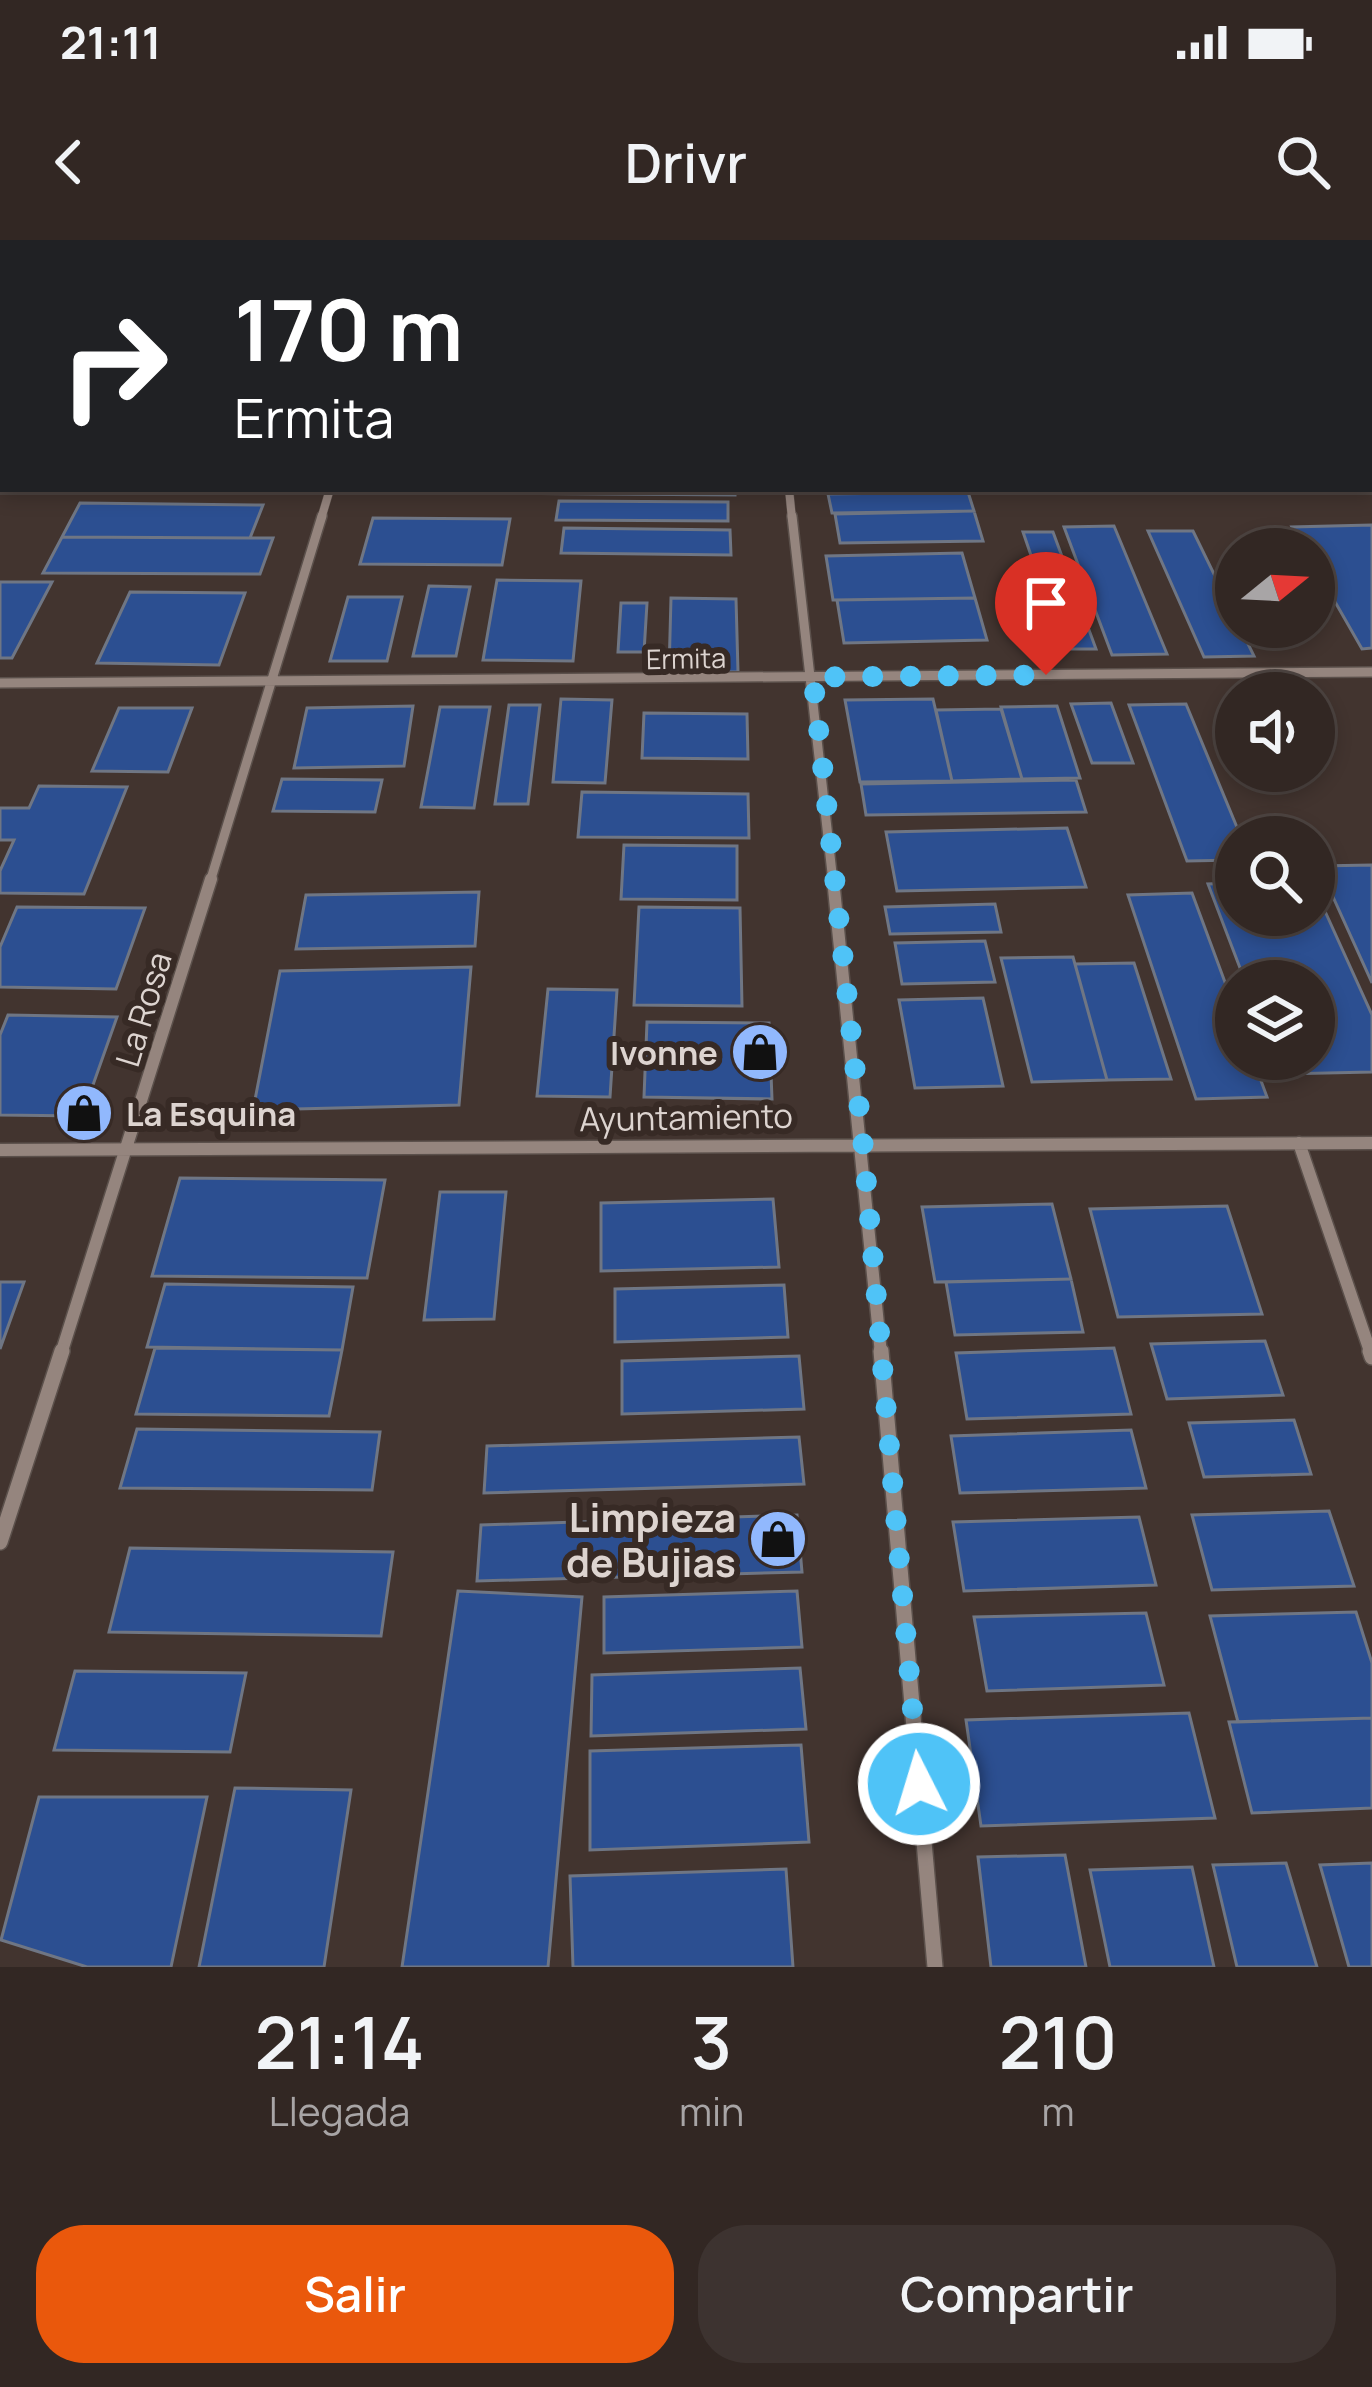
<!DOCTYPE html>
<html lang="es">
<style>
body{margin:0;font-family:Manrope,sans-serif;background:#3d3330;color:#f1f3f6;height:100vh;display:flex;flex-direction:column;font-size:45px;white-space:nowrap}
*{box-sizing:border-box;margin:0}
p{font-size:39px;color:#a8a5a6}
.icon{flex:none;width:66px;height:66px;fill:none;stroke:currentColor;stroke-width:2;stroke-linecap:round;stroke-linejoin:round}
.map{position:relative;height:1727px;overflow:hidden}
.side{display:flex;flex-direction:column;background:#322723;flex:1}
.side>*{flex:none}
.top-card{position:absolute;left:0px;top:0px;width:1374px;height:252px;box-shadow:0 6px 18px #0003,0 0 0 3px #4d4441;background:#202124;color:#fff;overflow:hidden}
.needle{width:78px;rotate:72deg}
.tools{position:absolute;left:1215px;top:288px;display:grid;gap:24px}
.tools a{display:grid;place-items:center;width:120px;height:120px;border-radius:50%;background:#322723;box-shadow:0 6px 18px #0003,0 0 0 3px #4d4441;font-size:60px}
.pin{position:absolute;display:grid;place-items:center;width:102px;height:102px;color:#fff;margin:-123px -51px;border-radius:50% 50% 50% 0;rotate:-45deg;box-shadow:0 0 12px #0007}
.pin .icon{rotate:45deg}
.me{position:absolute;width:132px;margin:-66px;rotate:355deg;stroke-linejoin:round;filter:drop-shadow(0 0 9px #0008)}
.turn{display:flex;align-items:center;gap:42px;height:252px;padding:0 36px;font-size:54px}
.turn .icon{width:156px;height:156px;stroke-width:2.5}
.turn b{display:block;font-size:84px;line-height:102px}
.eta{display:flex;justify-content:space-evenly;align-items:center;height:204px;text-align:center}
.eta b{font-size:72px;font-weight:600;line-height:84px}
.primary-button{display:flex;gap:24px;margin-top:auto;padding:24px 36px}
.primary-button a{flex:1;height:138px;border-radius:48px;background:#ea580c;color:#fff;font-size:48px;font-weight:600;line-height:138px;text-align:center}
.primary-button a+a{background:#3d3330;color:#f1f3f6}
.status{display:flex;justify-content:space-between;align-items:center;height:84px;padding:0 60px;background:#322723;direction:ltr}
.status svg{height:33px;fill:currentColor}
header{display:flex;justify-content:space-between;align-items:center;height:156px;padding:0 36px;background:#322723;font-size:54px;font-weight:600}
.map>svg:first-child{display:block}
.green{fill:#70371d}
.building{fill:#2c4f91;stroke:#6f7684;stroke-width:3}
.lines{fill:none;stroke-linecap:round;stroke-linejoin:round}
.minor-far3-casing{stroke:#5b504b;stroke-width:9}
.minor-far2-casing{stroke:#5b504b;stroke-width:12}
.minor-far1-casing{stroke:#5b504b;stroke-width:15}
.minor-casing{stroke:#5b504b;stroke-width:18}
.primary-casing{stroke:#5b504b;stroke-width:3}
.trunk-casing{stroke:#5b504b;stroke-width:3}
.minor-far3{stroke:#95857e;stroke-width:8}
.minor-far2{stroke:#95857e;stroke-width:9}
.minor-far1{stroke:#95857e;stroke-width:12}
.minor{stroke:#95857e;stroke-width:15}
.primary{fill:#be704a;fill-rule:evenodd}
.trunk{fill:#cc6939;fill-rule:evenodd}
.route{stroke:#4fc3f7;stroke-width:21;stroke-dasharray:0 37.8}
.labels{text-anchor:middle;dominant-baseline:central;stroke-width:12;stroke-linejoin:round;paint-order:stroke}
.far-street-label{font-size:27px;fill:#ddd4d0;stroke:#372a25}
.street-label{font-size:33px;fill:#ddd4d0;stroke:#372a25}
.poi-label{font-size:33px;font-weight:bold;fill:#ddd4d0;stroke:#372a25;text-anchor:end}
.near-poi-label{font-size:39px;font-weight:bold;fill:#ddd4d0;stroke:#372a25;text-anchor:end}
</style>
<div class="status"><b>21:11</b><svg viewBox="0 0 49 12"><path d="M0 12V9h3v3zM5 12V6h3v6zM10 12V3h3v9zM15 12V0h3v12zM26 1h20v11H26zM47 4h2v5h-2z"/></svg></div>
<header><svg class="icon" aria-label="back" viewBox="0 0 24 24"><path d="M15 5l-7 7 7 7"/></svg>Drivr<svg class="icon" aria-label="search" viewBox="0 0 24 24"><circle cx="10" cy="10" r="6"/><path d="M15 15l6 6"/></svg></header>
<div class="map">
<svg width="1372" height="1727" viewBox="0 0 1372 1727">
<rect width="100%" height="100%" fill="#42342f"/>
<path class="green" d="M1240,0L3,3L0,9V4L9,1Z"/>
<path class="building" d="M467,249H735V255L466,253Z
M968,252L974,271L832,273L828,254Z
M559,261L728,262V281L556,280Z
M80,263L263,265L250,298L62,297Z
M974,271L983,301L840,303L835,274Z
M373,278L510,279L502,325L360,324Z
M1372,285V408L1362,409L1314,325V309H1305L1292,287Z
M1114,286L1167,414L1112,415L1064,287Z
M564,288L730,290L731,315L561,313Z
M1148,291H1193L1254,416L1204,417Z
M1023,292H1053L1096,409H1063Z
M62,297L250,298H273L260,334L43,333Z
M962,313L975,358L833,360L826,316Z
M497,340L581,341L573,421L483,420Z
M0,342H52L12,418H0Z
M429,346L470,347L456,416H413Z
M130,352L245,353L219,425L97,423Z
M348,357H402L387,421H330Z
M671,358L736,359L738,432H669Z
M975,358L987,400L844,403L837,360Z
M621,363H647L644,412H618Z
M561,459L612,460L605,543L553,542Z
M933,459L952,541L860,542L845,460Z
M1111,463L1133,523H1092L1071,464Z
M1186,464L1241,597H1236V620L1187,621L1129,465Z
M509,465H540L528,564H495Z
M413,466L404,526L294,528L307,468Z
M1057,466L1080,538L1022,539L1001,467Z
M440,467H490L474,568L421,567Z
M119,468H192L168,532L92,531Z
M1001,469L1022,539L952,541L936,470Z
M644,473L747,474L748,519L642,518Z
M282,539L382,540L375,572L273,571Z
M1076,540L1086,572L866,575L861,544Z
M39,546L127,547L84,654L0,653V631L14,600H0V568H29Z
M582,552L748,554L749,598L578,597Z
M1067,588L1086,647L897,651L886,592Z
M624,605L737,606V660L621,659Z
M1372,625V743L1319,626Z
M1236,643V675H1314V647L1372,775V832L1281,834L1275,819H1314V741H1245L1208,644Z
M479,652L475,706L296,709L306,655Z
M1192,653L1236,772V819H1253L1267,857L1196,859L1128,655Z
M995,664L1001,692L890,694L885,667Z
M17,667L145,668L116,749L0,747V707Z
M639,667L740,668L742,766L634,765Z
M985,701L995,742L902,744L895,703Z
M1073,717L1107,840L1032,842L1001,718Z
M1134,723L1171,839L1107,840L1075,724Z
M471,727L459,865L253,870L280,731Z
M548,749L617,750L610,857L537,856Z
M983,758L1003,846L915,848L899,760Z
M8,775L117,777L82,876L0,875V795Z
M647,782L769,783L772,859L644,857Z
M180,938L385,940L367,1038L152,1036Z
M440,952H506L494,1079L424,1080Z
M773,959L779,1027L601,1031V963Z
M1052,964L1071,1039L935,1042L922,967Z
M1227,966L1262,1074L1118,1077L1090,969Z
M1071,1039L1083,1092L955,1095L946,1042Z
M0,1042H24L0,1109Z
M165,1044L353,1047L342,1110L147,1107Z
M784,1045L788,1097L615,1102V1049Z
M1265,1101L1283,1155L1167,1159L1151,1104Z
M155,1108L342,1110L329,1176L136,1174Z
M1114,1108L1131,1174L967,1179L956,1113Z
M799,1116L804,1169L622,1174V1121Z
M1294,1180L1311,1234L1204,1237L1189,1183Z
M137,1189L380,1192L372,1250L120,1248Z
M1131,1190L1146,1248L960,1253L951,1196Z
M799,1197L804,1244L484,1253L487,1206Z
M1329,1271L1354,1346L1212,1350L1192,1275Z
M797,1275L802,1332L477,1341L481,1285Z
M1139,1277L1156,1345L964,1351L953,1282Z
M130,1308L393,1312L381,1396L109,1392Z
M458,1351L582,1357L548,1727H402Z
M797,1351L802,1407L604,1413V1357Z
M1356,1372L1372,1423V1478L1238,1482L1210,1376Z
M1146,1373L1164,1445L987,1451L974,1377Z
M800,1428L806,1489L591,1496L592,1435Z
M75,1431L246,1433L230,1512L54,1510Z
M1189,1473L1215,1578L981,1586L966,1480Z
M1372,1478V1568L1252,1573L1229,1482Z
M801,1505L809,1602L590,1610V1511Z
M235,1548L351,1550L324,1727H199Z
M39,1557H207L171,1727H87L1,1700Z
M1065,1615L1086,1727H991L978,1617Z
M1286,1623L1317,1727H1237L1213,1625Z
M1372,1623V1727H1349L1320,1625Z
M1192,1627L1214,1727H1110L1090,1630Z
M786,1629L793,1727H573L570,1636Z"/>
<g class="lines">
<defs>
<path id="minor-far3" d="M789,249L792,279
M321,279L330,249"/>
<path id="minor-far2" d="M792,276L833,642
M0,443L1372,432
M210,642L322,276"/>
<path id="minor-far1" d="M833,639L881,1114
M1299,903L1371,1114
M0,910L1372,903
M61,1114L211,639"/>
<path id="minor" d="M881,1111L935,1727
M1370,1111L1372,1117
M0,1302L62,1111"/>
<path id="primary" d="M1371,52H1372V74H1371Z
M0,59H3V81H0Z"/>
<path id="trunk" d="M1351,0H1372V10L1371,3Z
M0,32H3V54H0Z"/>
</defs>
<use href="#minor-far3" class="minor-far3-casing"/>
<use href="#minor-far2" class="minor-far2-casing"/>
<use href="#minor-far1" class="minor-far1-casing"/>
<use href="#minor" class="minor-casing"/>
<use href="#primary" class="primary-casing"/>
<use href="#trunk" class="trunk-casing"/>
<use href="#minor-far3" class="minor-far3"/>
<use href="#minor-far2" class="minor-far2"/>
<use href="#minor-far1" class="minor-far1"/>
<use href="#minor" class="minor"/>
<use href="#primary" class="primary"/>
<use href="#trunk" class="trunk"/>
</g>
<g class="lines">
<path class="route" d="M919,1544L863,903L813,437L1046,435"/>
</g>
<defs>
<symbol id="shop-disc" viewBox="-11 -11 22 22"><circle r="9.5" fill="#91b8fd" stroke="#372a25"/><path d="M-5-2.5h2.3a2.7 3.5 0 0 1 5.4 0H5L5.5 6h-11ZM-1.5-2.5h3a1.5 2.3 0 0 0-3 0Z" fill="#111"/></symbol>
</defs>
<g fill-rule="evenodd">
<use href="#shop-disc" x="727" y="779" width="66" height="66"/>
<use href="#shop-disc" x="51" y="840" width="66" height="66"/>
<use href="#shop-disc" x="745" y="1266" width="66" height="66"/>
</g>
<g class="labels">
<g class="far-street-label">
<text transform="translate(686 418) rotate(-1)">Ermita</text>
</g>
<g class="street-label">
<text transform="translate(143 769) rotate(-73)">La Rosa</text>
<text transform="translate(686 877) rotate(-1)">Ayuntamiento</text>
</g>
<g class="poi-label">
<text x="718" y="812">Ivonne</text>
<text x="126" y="873" text-anchor="start">La Esquina</text>
</g>
<g class="near-poi-label">
<text x="736" y="1277">Limpieza<tspan x="736" dy="45">de Bujias</tspan></text>
</g>
</g>
</svg>
<div class="tools">
<a><svg class="needle" viewBox="-14 -14 28 28"><path d="M0-13l5 13h-10z" fill="#e53935"/><path d="M0 13l5-13h-10z" fill="#a8a5a6"/></svg></a>
<a><svg class="icon" aria-label="sound" viewBox="0 0 24 24"><path d="M4 9h4l5-4v14l-5-4H4zM17 9q2 3 0 6"/></svg></a>
<a><svg class="icon" aria-label="search" viewBox="0 0 24 24"><circle cx="10" cy="10" r="6"/><path d="M15 15l6 6"/></svg></a>
<a><svg class="icon" aria-label="layers" viewBox="0 0 24 24"><path d="M12 4l9 5-9 5-9-5zM3 14l9 5 9-5"/></svg></a>
</div>
<div class="pin" style="left:1046px;top:435px;background:#d93025"><svg class="icon" aria-label="arrive" viewBox="0 0 24 24"><path d="M6 21V4h12l-3 4 3 4H6"/></svg></div>
<svg class="me" style="left:919px;top:1544px" viewBox="-20 -20 40 40"><circle r="17" fill="#4fc3f7" stroke="#fff" stroke-width="3"/><path d="M0-11L8 9 0 5-8 9z" fill="#fff"/></svg>
<div class="top-card">
<div class="turn"><svg class="icon" aria-label="right" viewBox="0 0 24 24"><path d="M7 20v-9h11M14 6l5 5-5 5"/></svg><div><b>170 m</b>Ermita</div></div>
</div>
</div>
<section class="side">
<div class="eta">
<div><b>21:14</b><p>Llegada</p></div>
<div><b>3</b><p>min</p></div>
<div><b>210</b><p>m</p></div>
</div>
<div class="primary-button"><a>Salir</a><a>Compartir</a></div>
</section>
